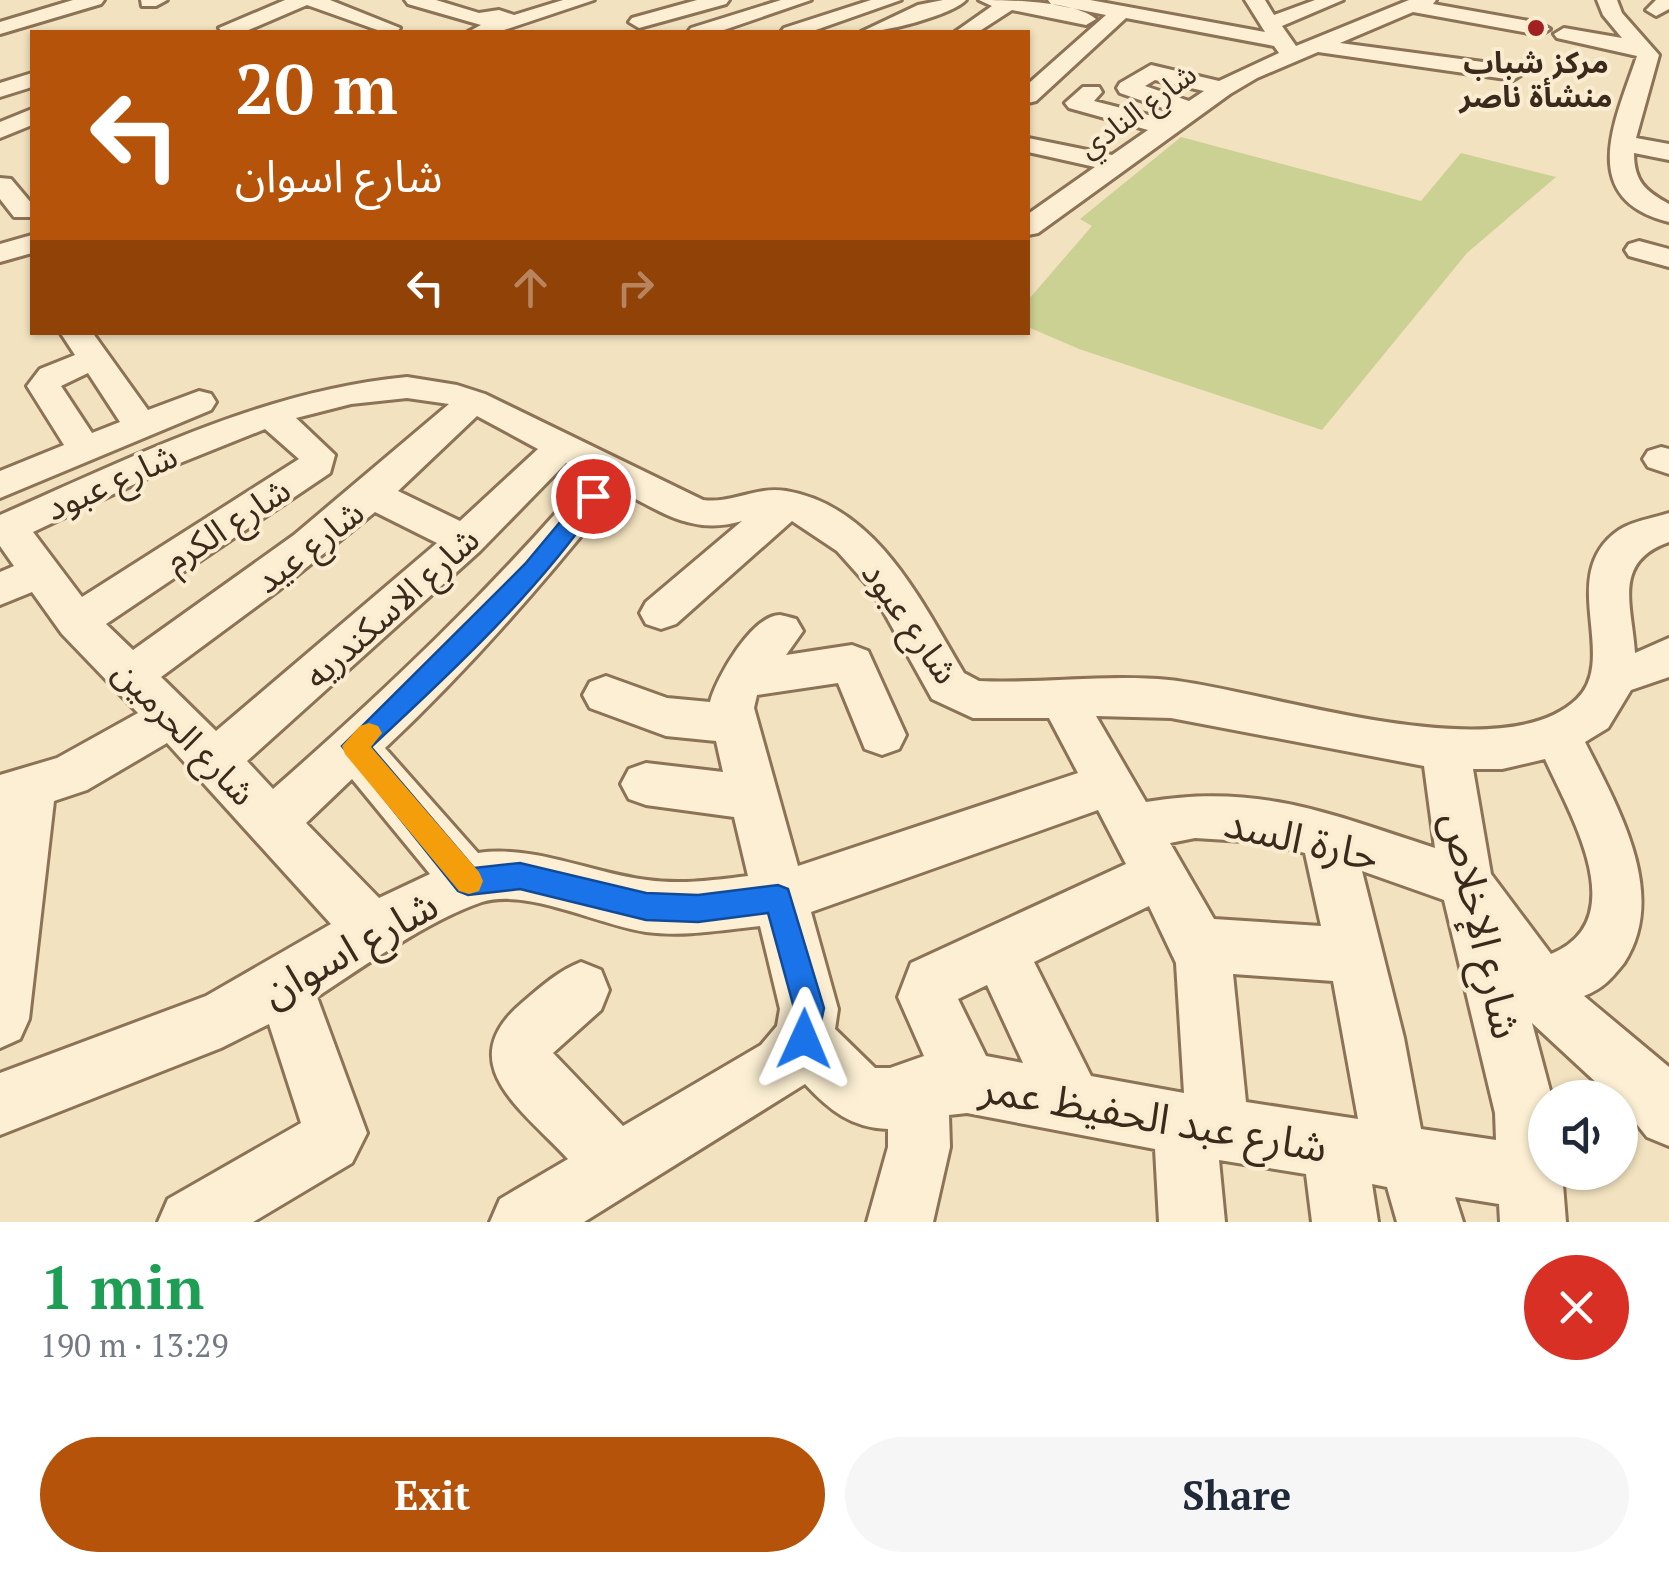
<!DOCTYPE html>
<meta charset="utf-8">
<style>
body{margin:0;font-family:"PT Serif","Noto Sans Arabic",serif;background:#f6f6f7;color:#1f2937;height:100vh;display:flex;flex-direction:column;font-size:38px;white-space:nowrap}
*{box-sizing:border-box;margin:0}
p{font-size:32px;color:#747a83}
.icon{flex:none;width:55px;height:55px;fill:none;stroke:currentColor;stroke-width:2;stroke-linecap:round;stroke-linejoin:round}
.map{position:relative;height:1222px;overflow:hidden}
.drawer{display:flex;flex-direction:column;background:#fff;flex:1}
.drawer>*{flex:none}
.top-card{position:absolute;left:30px;top:30px;width:1000px;height:305px;border-radius:0px;box-shadow:0 2px 8px #0004;background:#b45309;color:#fff;overflow:hidden}
.tools{position:absolute;left:1528px;top:1080px;display:grid;gap:20px}
.tools a{display:grid;place-items:center;width:110px;height:110px;border-radius:50%;background:#fff;box-shadow:0 2px 8px #0004;font-size:50px}
.pin{position:absolute;display:grid;place-items:center;width:85px;height:85px;color:#fff;margin:-42px;border:5px solid #fff;border-radius:50%;box-shadow:0 2px 10px #0007}
.me{position:absolute;width:110px;margin:-55px;rotate:1deg;stroke-linejoin:round;filter:drop-shadow(0 0 8px #0008)}
.turn{display:flex;align-items:center;gap:35px;height:210px;padding:0 40px;font-size:45px}
.turn .icon{width:130px;height:130px;stroke-width:2.5}
.turn b{display:block;font-size:70px;line-height:85px}
.lanes{display:flex;align-items:center;height:95px;padding:0 40px;background:#0003;justify-content:center;gap:50px;direction:ltr}
.lanes .off{opacity:.35}
.round{display:grid;place-items:center;flex:none;width:105px;height:105px;border-radius:52px;background:#f6f6f7}
.head{display:flex;align-items:center;justify-content:space-between;height:170px;padding:0 40px}
h1{font-size:60px;font-weight:700;line-height:75px;color:#1e9e55}
.action{display:flex;gap:20px;margin-top:auto;padding:20px 40px}
.action a{flex:1;height:115px;border-radius:60px;background:#b45309;color:#fff;font-size:40px;font-weight:700;line-height:115px;text-align:center}
.action a+a{background:#f6f6f7;color:#1f2937}
.map>svg:first-child{display:block}
.green{fill:#cad192}
.lines{fill:none;stroke-linecap:round;stroke-linejoin:round}
.minor-casing{stroke:#8c7256;stroke-width:6}
.minor{fill:#fcefd3;fill-rule:evenodd}
.route{fill:#1a73e8;stroke:#114b97;stroke-width:2.5}
.slow{fill:#f59e0b}
.poi-dot{fill:#a12022;stroke:#f9ecd0;stroke-width:4}
.labels{text-anchor:middle;dominant-baseline:central;stroke-width:8;stroke-linejoin:round;paint-order:stroke}
.far-poi-label{font-size:30px;font-weight:bold;fill:#3b2a1c;stroke:#f9ecd0}
.far-street-label{font-size:30px;fill:#3b2a1c;stroke:#f9ecd0}
.street-label{font-size:35px;fill:#3b2a1c;stroke:#f9ecd0}
.near-street-label{font-size:42px;fill:#3b2a1c;stroke:#f9ecd0}
</style>
<div class="map">
<svg width="1669" height="1222" viewBox="0 0 1669 1222">
<rect width="100%" height="100%" fill="#f2e2bf"/>
<path class="green" d="M1181,137L1421,201L1461,153L1556,177L1467,253L1322,430L1079,349L1028,327V300L1092,226L1080,219Z"/>
<g class="lines">
<defs>
<path id="minor" d="M73,0H104L101,4L0,34V22Z
M141,0H167L156,6H142Z
M285,0H330L400,28L397,32H383L307,5L244,32H222L219,28Z
M405,0H436L479,13L499,10L514,15L563,0H594L498,32H468L481,25L408,4Z
M697,0H729L726,4L639,28L629,22L632,18Z
M781,0H811L718,32H688L691,28Z
M871,0H901L810,32H781L784,28Z
M943,0H966C952,15 883,33 861,32L918,5Z
M979,0C1007,0 1075,1 1096,19L1086,25L1012,10L978,32H955L992,6Z
M1048,0H1090L1265,32L1245,0H1265L1274,15L1315,0H1343L1282,26L1296,46L1409,0H1436L1433,4L1540,23L1550,29L1540,35L1413,12L1340,43L1513,66L1524,73L1513,80L1318,52L1257,78L1230,94L1038,233L1028,235V214L1095,167L1028,152V138L1112,155L1148,130L1069,108L1065,103L1083,87H1099L1102,92L1094,101L1164,119L1174,112L1120,93L1117,88L1120,83L1151,65L1219,81L1279,53L1274,46L1126,18L1036,101L1028,103V84L1106,15L1051,4ZM1155,80L1204,91L1189,101L1145,86Z
M1597,0H1617L1622,13L1659,55L1636,138L1669,144V160L1634,153C1634,181 1645,191 1669,204V222C1575,199 1616,119 1637,56L1557,38L1554,34L1564,28L1622,38L1603,15Z
M1656,0H1669V9L1656,16L1646,10Z
M32,73V87L0,97V83Z
M32,109V125L0,138V122Z
M0,178L11,179L32,204V217H14L0,199Z
M32,235V253L0,262V244Z
M1639,241L1669,249V267L1629,256L1625,250L1629,244Z
M60,332H92L148,410L199,391L211,394L216,402L211,410L0,498V471L64,445L27,386L40,369L75,355ZM88,373L120,422L92,433L61,386Z
M407,377L457,385L485,394L703,500C731,504 756,486 786,491C877,506 922,603 964,673L979,681C1042,684 1106,674 1169,680C1266,690 1500,773 1577,699C1620,657 1555,574 1619,530C1632,521 1654,518 1669,513V542C1612,562 1632,605 1635,653L1669,638V677L1631,690L1608,728L1585,742C1617,806 1669,894 1624,963C1611,979 1604,988 1584,996L1669,1067V1146L1647,1137L1620,1103V1098H1613L1532,1023L1552,1098H1545V1172H1562L1566,1222H1500L1499,1204L1455,1197L1463,1222H1397L1387,1187L1372,1184L1378,1222H1312L1306,1174L1219,1160L1225,1222H1159L1155,1149L967,1113L949,1115L950,1147L933,1222H867L888,1147V1129C852,1128 829,1110 805,1084L584,1222H490L500,1199L568,1159C522,1109 450,1063 523,1002C542,986 558,971 581,962L601,970L609,990L601,1010L553,1053L623,1126L761,1045L777,1026L780,1009L760,926C722,930 684,937 646,932C599,925 527,888 482,902C429,920 364,966 317,997L367,1133L352,1163L253,1222H158L168,1199L301,1123L269,1024L221,1048L0,1135V1073L206,996L331,924L167,743L87,790L54,801L29,1019L20,1039L0,1048V775L57,758L138,713L62,634L32,592L0,605V572L14,566L0,546V515C133,457 261,391 407,377ZM407,398L449,404L294,535L133,650L106,624L330,473L335,455L296,418L351,404ZM477,416L538,449L460,521L398,491ZM265,429L299,459L82,597L33,532L175,465ZM566,463L589,475C491,590 387,689 273,789L247,761L480,551ZM618,490C661,511 692,536 742,521L646,602L640,613L646,624L661,629L676,624L792,521L837,551L871,589L932,699L973,718H1049L1078,773L798,866L754,708L757,695L838,683L865,749L882,755L899,749L906,735L868,651L852,645L786,655L803,631L796,619C795,619 782,615 780,615C752,615 716,678 710,702L667,698L606,676L590,682L583,695L590,708L666,736L716,741L723,772L646,763L629,769L621,784L629,799L646,805L734,817L748,876C715,880 681,885 647,880C590,873 536,845 478,853L385,748C470,668 546,581 618,490ZM375,512L437,543L216,731L161,677L280,589ZM1096,716L1171,718L1424,766L1435,848C1330,814 1259,783 1146,802ZM1545,759C1569,813 1635,920 1551,954L1491,874L1473,769H1502ZM352,779L430,874L379,898L306,823ZM1098,810L1126,864L911,963L898,997L924,1056L890,1068H875L835,1029L838,1009L811,912ZM1195,838L1260,842L1305,853L1321,926L1214,919L1170,843ZM1362,871L1444,900L1495,1113L1496,1140L1421,1129L1404,1038ZM1149,906L1176,963L1184,1093L1091,1076L1034,962ZM1233,974L1333,981L1358,1119L1246,1102ZM987,985L1023,1063L986,1056L958,999Z
M1661,447L1669,449V474L1648,467L1643,459L1648,451Z"/>
</defs>
<use href="#minor" class="minor-casing"/>
<use href="#minor" class="minor"/>
</g>
<path class="route" d="M593,489L603,496C543,587 451,673 371,747L474,868L520,863L646,893L698,895L778,885L788,889L824,1008L815,1050L804,1055L793,1050L788,1039L794,1008L768,913L698,922L646,920L520,889L468,895L458,891L342,746L525,564L586,491Z"/>
<path class="slow" d="M369,723L378,726L382,733L371,747L479,872L483,881L479,891L469,894L459,891L345,754L342,746L360,726Z"/>
<circle class="poi-dot" cx="1536" cy="28" r="10"/>
<g class="labels">
<g class="far-poi-label">
<text x="1536" y="62">مركز شباب<tspan x="1536" dy="34">منشأة ناصر</tspan></text>
</g>
<g class="far-street-label">
<text transform="translate(1137 110) rotate(-36)">شارع النادي</text>
</g>
<g class="street-label">
<text transform="translate(111 481) rotate(-24)">شارع عبود</text>
<text transform="translate(227 524) rotate(-33)">شارع الكرم</text>
<text transform="translate(309 546) rotate(-38)">شارع عيد</text>
<text transform="translate(391 607) rotate(-42)">شارع الاسكندريه</text>
<text transform="translate(911 622) rotate(55)">شارع عبود</text>
<text transform="translate(185 732) rotate(46)">شارع الحرمين</text>
</g>
<g class="near-street-label">
<text transform="translate(1302 838) rotate(13)">حارة السد</text>
<text transform="translate(1483 925) rotate(77)">شارع الإخلاص</text>
<text transform="translate(349 947) rotate(-29)">شارع اسوان</text>
<text transform="translate(1154 1116) rotate(10)">شارع عبد الحفيظ عمر</text>
</g>
</g>
</svg>
<div class="tools">
<a><svg class="icon" aria-label="sound" viewBox="0 0 24 24"><path d="M4 9h4l5-4v14l-5-4H4zM17 9q2 3 0 6"/></svg></a>
</div>
<div class="pin" style="left:593px;top:496px;background:#d93025"><svg class="icon" aria-label="arrive" viewBox="0 0 24 24"><path d="M6 21V4h12l-3 4 3 4H6"/></svg></div>
<svg class="me" style="left:804px;top:1039px" viewBox="-20 -20 40 40"><path d="M0-17L14 15 0 8-14 15z" fill="#1a73e8" stroke="#fff" stroke-width="4"/></svg>
<div class="top-card">
<div class="turn"><svg class="icon" aria-label="left" viewBox="0 0 24 24"><path d="M17 20v-9H6M10 6l-5 5 5 5"/></svg><div><b>20 m</b>شارع اسوان</div></div>
<div class="lanes"><svg class="icon" aria-label="left" viewBox="0 0 24 24"><path d="M17 20v-9H6M10 6l-5 5 5 5"/></svg><svg class="icon off" aria-label="ahead" viewBox="0 0 24 24"><path d="M12 20V5M6 11l6-6 6 6"/></svg><svg class="icon off" aria-label="right" viewBox="0 0 24 24"><path d="M7 20v-9h11M14 6l5 5-5 5"/></svg></div>
</div>
</div>
<section class="drawer">
<div class="head"><div><h1>1 min</h1><p>190 m · 13:29</p></div><a class="round" style="background:#d93025;color:#fff"><svg class="icon" aria-label="close" viewBox="0 0 24 24"><path d="M6 6l12 12M18 6L6 18"/></svg></a></div>
<div class="action"><a>Exit</a><a>Share</a></div>
</section>
